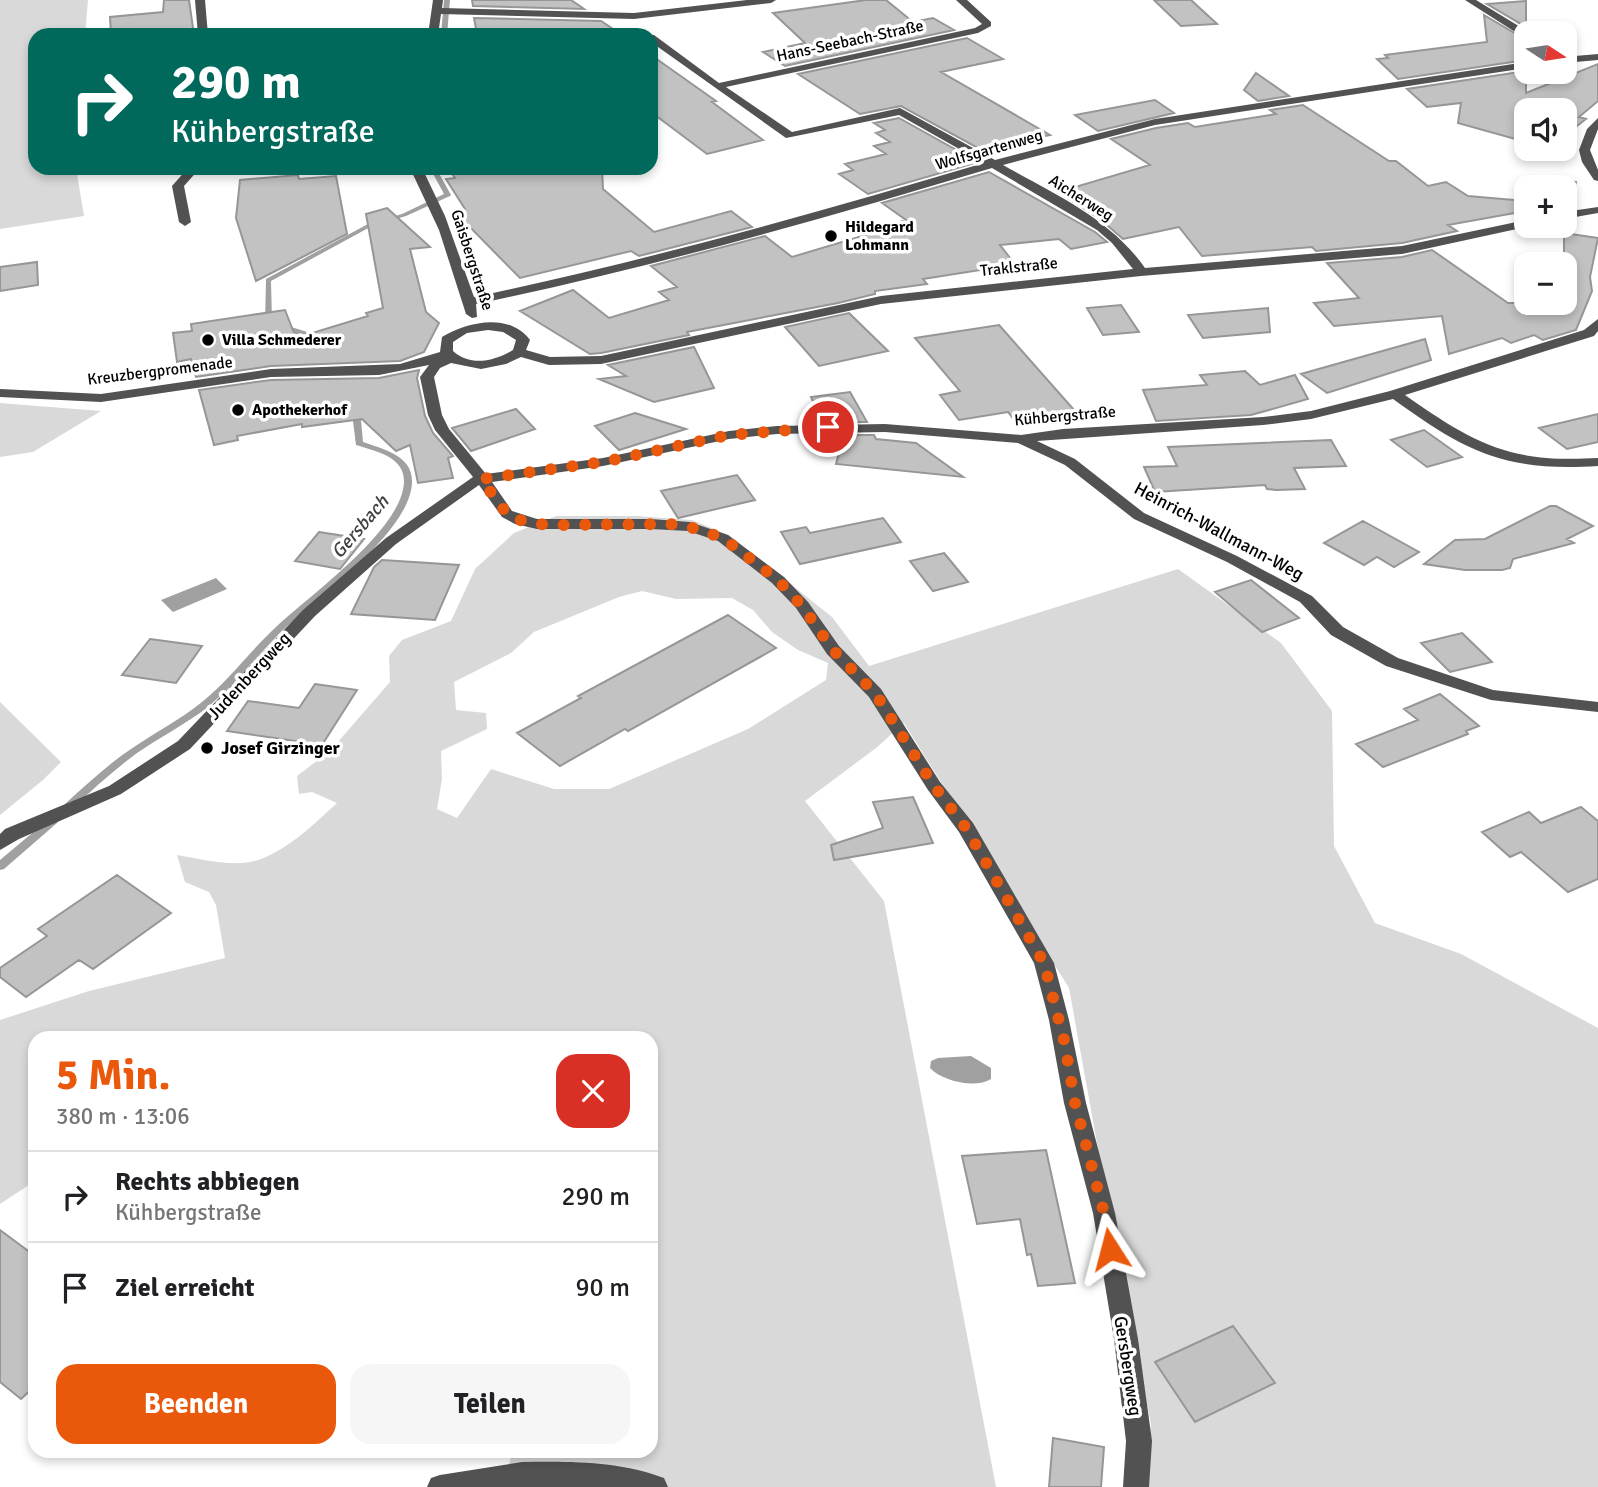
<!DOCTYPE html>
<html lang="de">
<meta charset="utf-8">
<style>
body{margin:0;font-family:Signika,sans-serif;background:#f6f6f6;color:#202124;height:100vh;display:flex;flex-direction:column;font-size:26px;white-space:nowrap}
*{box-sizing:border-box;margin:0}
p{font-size:23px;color:#757577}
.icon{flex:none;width:38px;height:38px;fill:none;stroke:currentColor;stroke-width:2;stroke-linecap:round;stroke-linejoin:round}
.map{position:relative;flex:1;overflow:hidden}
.sheet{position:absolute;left:28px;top:1031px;width:630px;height:427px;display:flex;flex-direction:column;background:#fff;border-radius:21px;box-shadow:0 4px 10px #0003}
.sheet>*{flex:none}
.banner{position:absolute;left:28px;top:28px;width:630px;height:147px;border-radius:21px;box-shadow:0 4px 10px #0003;background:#00695c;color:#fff;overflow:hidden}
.needle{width:46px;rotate:102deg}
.fabs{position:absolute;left:1514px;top:21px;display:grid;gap:14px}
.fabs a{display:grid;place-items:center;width:63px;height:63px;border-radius:14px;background:#fff;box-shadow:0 4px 10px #0003;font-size:35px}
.pin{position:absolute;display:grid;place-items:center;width:60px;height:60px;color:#fff;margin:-30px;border:4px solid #fff;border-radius:50%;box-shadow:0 2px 7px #0007}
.me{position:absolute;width:77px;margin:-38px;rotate:351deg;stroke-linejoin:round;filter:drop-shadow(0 0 5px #0008)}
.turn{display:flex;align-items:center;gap:24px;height:147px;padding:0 28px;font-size:32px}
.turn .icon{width:91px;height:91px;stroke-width:2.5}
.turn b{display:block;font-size:49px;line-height:60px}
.round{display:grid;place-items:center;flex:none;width:74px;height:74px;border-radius:21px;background:#f6f6f6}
.summary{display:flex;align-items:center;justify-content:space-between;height:119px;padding:0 28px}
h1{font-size:42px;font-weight:700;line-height:52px;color:#ea580c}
.button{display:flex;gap:14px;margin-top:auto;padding:14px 28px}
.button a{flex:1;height:80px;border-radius:21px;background:#ea580c;color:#fff;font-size:28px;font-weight:700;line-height:80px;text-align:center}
.button a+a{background:#f6f6f6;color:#202124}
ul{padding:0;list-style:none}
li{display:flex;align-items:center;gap:21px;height:91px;padding:0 28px;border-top:2px solid #e0e0e0}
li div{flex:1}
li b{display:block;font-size:26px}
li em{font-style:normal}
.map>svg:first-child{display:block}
.green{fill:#d9d9d9;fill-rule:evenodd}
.water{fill:#a0a0a0}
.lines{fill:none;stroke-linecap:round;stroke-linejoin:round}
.stream{fill:#a0a0a0;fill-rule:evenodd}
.building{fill:#c2c2c2;stroke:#969696;stroke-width:2}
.minor{fill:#525252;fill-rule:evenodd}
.route{stroke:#ea580c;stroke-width:12;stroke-dasharray:0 21.6}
.poi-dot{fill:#000;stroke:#fff;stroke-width:2.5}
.labels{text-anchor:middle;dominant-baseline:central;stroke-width:7;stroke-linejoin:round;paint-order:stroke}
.far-street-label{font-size:16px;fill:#000;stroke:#fff}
.far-poi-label{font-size:16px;font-weight:bold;fill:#000;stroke:#fff;text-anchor:start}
.street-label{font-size:18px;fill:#000;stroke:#fff}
.poi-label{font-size:18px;font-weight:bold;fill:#000;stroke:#fff;text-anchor:start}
.water-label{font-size:19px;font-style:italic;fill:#414141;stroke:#fff}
</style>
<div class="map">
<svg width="1598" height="1487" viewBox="0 0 1598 1487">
<rect width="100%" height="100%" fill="#fff"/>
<path class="green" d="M0,0H88L85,35H35V168H76L84,216L0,229Z
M0,403L101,411L33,452L0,457Z
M556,516H636L692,520L729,535L832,617L869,666L1178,569L1281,643L1332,711L1334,846L1375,923L1461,954L1598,1028V1487H1148L1151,1424L1125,1298L1069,988L904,723L876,748L805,801L884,901L996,1487H502L513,1451H651V1038H35V1181L0,1204V1020L89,991L225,958L216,905L209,892L185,882L177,855C201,859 234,868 258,860C288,850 314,824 337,803L312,792L299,794L297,776L330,751L390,682L389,656L402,640L451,621L475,569L514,533ZM642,591L676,599L732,598L753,610L772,632L798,650L828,663L826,680L748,729L609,789H554L491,769L457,818L437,809L442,779L441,751L487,729L486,713L456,710L454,682L511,653L534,632L619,597Z
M0,702L61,762L43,780L0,815Z"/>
<path class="water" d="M216,578L227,589L173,612L161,600Z
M971,1056L991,1068V1079C975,1089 942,1081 930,1068L931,1061L938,1058Z"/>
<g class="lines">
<path class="stream" d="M444,0H450L447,35H441Z
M430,168H436L451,195L450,196L406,216L372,226L271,281L272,321L320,336V340H314L265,324L266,279L368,224L402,214L444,194Z
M349,408H355L356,415L361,420L363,442C382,449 413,455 412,482C411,532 316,598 282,631C257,656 235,684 208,707C186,724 160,737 137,753C114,770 93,789 73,808H65L64,806L65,804C86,785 107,765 131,749C154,733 180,720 202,702C230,679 251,650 277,626C310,595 405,528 404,480C403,456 375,451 356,445L353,421L348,416Z
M53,818L57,819L58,821L57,823L4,869L0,870V860L49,819Z"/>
</g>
<path class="building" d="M164,0H189L194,35H111L110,17L163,12Z
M472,0H571L584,9L473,6Z
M866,0H886L913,22L933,18L954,30L785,66L763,52L805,43L773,13Z
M1154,0H1191L1217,24L1181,26Z
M1526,1V27L1487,4Z
M1484,15L1526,40V60L1398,79L1377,59L1388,58L1385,55L1487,42Z
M474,18L601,21L622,35L477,34Z
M967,38L1003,59L941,72L1050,135L1004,144L1009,147L987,153L901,106L860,114L798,74Z
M651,55L716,101L712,102L763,140L707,154L651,112Z
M1598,64V101L1579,117L1586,119L1564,136V110H1526V142L1458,123L1461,103L1427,107L1407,89L1526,71V93Z
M1256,73L1289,96L1258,101L1244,90Z
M1155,100L1174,113L1098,131L1075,115Z
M1303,105L1389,161H1396L1428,186L1446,182L1468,196L1526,201V211L1448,225L1457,231L1402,243L1316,251L1312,247L1202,256L1179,227L1123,239L1100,219L1058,192L1150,165L1111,139L1156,128L1188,123L1195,127L1276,114L1270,110Z
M899,118L969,157L966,158L975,163L868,194L839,174L853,170L845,164L886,154L874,146L890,142L876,133L885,130L874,123Z
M448,168H602L603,189L654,232L731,211L752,227L639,256L631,251L520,278L454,211L465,209L446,179L455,178Z
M989,172L1095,232L1107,242L1071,249L1059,239L1000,245L1017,267H1012L1016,272L985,276L980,270L923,279L927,284L875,291V294L838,303L687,332L689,335L601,353L590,354L520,311L573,290L609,318L669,300L659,292L677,287L651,266L765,236L792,257L889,228L886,226L906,220L882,203Z
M298,175L299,179L336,176L347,234L256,281L236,218L240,180Z
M1536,176L1576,182L1570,204L1564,205V187H1532Z
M387,208L430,247L410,249L426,312L439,323L424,352L400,361L271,366L196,377L191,359L177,362L173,333L192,331L191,324L285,310L296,338L368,316L366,313L383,308L366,214Z
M1564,233L1598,238L1590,277L1592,291L1576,330L1543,340L1534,335L1511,343L1502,338L1449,354L1442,316L1334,326L1314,303L1359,298L1327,263L1402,257L1432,250L1508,303H1564Z
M37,262L38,285L0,291V267Z
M1121,305L1139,332L1103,335L1087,308Z
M1268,308L1270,332L1203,338L1188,315Z
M849,313L888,351L819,366L785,327Z
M999,325L1082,419L1018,425L1008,412L959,420L940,395L960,391L915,338Z
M1425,339L1431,360L1327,393L1301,374Z
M694,347L714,388L654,402L599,379L626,376L608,365Z
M419,370L417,378L425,416L433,433L453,456L448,458L453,478L418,483L410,445L396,451L362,419L302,427V424L237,436L238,440L214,445L199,390L271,380L379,378Z
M1245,371L1260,385L1295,375L1308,399L1251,415L1156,421L1143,390L1207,385L1200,375Z
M850,392L867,422H848L849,417L822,421L811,397Z
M516,409L535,429L471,451L452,428Z
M635,413L686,429L619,450L595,426Z
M1598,414V442L1567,449L1539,428Z
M1424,430L1462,457L1427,467L1391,440Z
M844,435H874L876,439L916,443L963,477L836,464Z
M1331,440L1346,466L1294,468L1305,489L1276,490L1267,489L1265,485L1155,492L1144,467L1177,466L1168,447Z
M737,475L755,500L678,518L661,491Z
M1550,506H1556L1593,526L1567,539L1574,543L1513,559L1510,568L1502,570H1465L1424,564L1455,540L1485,539Z
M883,518L901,542L800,564L781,532L806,527L810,533Z
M1363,521L1419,552L1394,567L1377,557L1364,565L1324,543Z
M319,532L364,539L340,569L295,561Z
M944,553L968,582L933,591L910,561Z
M382,560L459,565L435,620L351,614L374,567Z
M1251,580L1299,618L1262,632L1215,592Z
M728,615L776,648L628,731L625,729L560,766L517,733L581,698L578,696Z
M1462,633L1492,662L1450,672L1421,643Z
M150,639L202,646L176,683L122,675Z
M315,684L357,690L322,745L227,731L248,701L299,708Z
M1440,694L1479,726L1466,731L1468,734L1383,767L1356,744L1418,720L1404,709Z
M913,797L933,843L834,860L831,845L883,828L873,802Z
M1581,807L1598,821V879L1568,892L1521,852L1510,857L1482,832L1529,812L1541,823Z
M117,875L171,913L93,969L79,960L26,997L0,977V968L47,936L38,929Z
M1046,1150L1075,1283L1038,1286L1031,1254L1027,1255L1020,1219L977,1224L962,1156Z
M0,1230L35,1256V1386L21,1399L0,1382Z
M1233,1326L1275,1383L1195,1422L1155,1362Z
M1053,1438L1104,1447L1101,1487H1049Z"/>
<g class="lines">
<path class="minor" d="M195,0H205L208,35H198Z
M433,0H443L442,8L634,13L747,0H776L771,3L634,19L441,14L438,35H428Z
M956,0H967L991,22V26L978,33L726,87L792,132L900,108L995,160L1155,119L1526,62V68L1155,125L1003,165C1054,194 1110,218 1145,268L1402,246L1526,220V226H1531L1402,254L1141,276L881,304L601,364L549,365L521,357L506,364L481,369L451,363L440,368L434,377L442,415L449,429L486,474L603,458L729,431L777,426L885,424L1021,435L1063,429L1263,417L1311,411L1390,391L1584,330L1598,319V331L1594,336L1405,395C1476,445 1510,463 1598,458V466C1505,472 1466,452 1393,399L1311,419L1263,425L1037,441L1075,459L1144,513L1237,556L1312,596L1343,627L1398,658L1493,690L1598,702V712L1491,700L1386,666L1331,635L1300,602L1227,562L1134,519L1065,465L1018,443L885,432L777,434L729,439L603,466L492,482L512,511L537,519H651L690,522L728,535L784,577L808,602L839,646L881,689L940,782L973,823L1054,963L1069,1020L1086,1103L1115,1213L1138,1339L1152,1441L1149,1487H1123L1126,1441L1114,1339L1093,1213L1064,1103L1049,1020L1034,963L959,832L928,790L869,697L827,654L796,608L772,583L718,541L688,531L651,529H537L515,524L502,517L479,485L396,544L315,616L190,749L121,794L19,839L0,850V834L5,829L109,786L178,741L303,610L386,538L473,477L435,430L428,415L420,377L429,365L379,375L271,377L101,402L0,397V389L101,394L271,369L400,364L440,352L442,337C467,322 509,312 530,340L526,350L550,357L601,356L881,296L1133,269L1112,243L1097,230L992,168C822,219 650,268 476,304L477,317L472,318L466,314L439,230L410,168H422L445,216L474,297C646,261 816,213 984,163L899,115L786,138L651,42V35H648H654L719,83L975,28L982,24ZM488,330L503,332L516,340L513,350C494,361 471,367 453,351V342L467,333Z
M1465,0H1476L1530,33H1526V38L1523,37Z
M1598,54V60L1564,63V57Z
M1598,118V129L1590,150L1598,170V181L1594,180L1582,162L1579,150L1587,129Z
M188,168H200L184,186L191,222L185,226L179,222L172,186Z
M1598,207V213L1564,219V212Z
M522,1462C568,1461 621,1461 664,1478L668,1487H427L431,1478L440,1475Z"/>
</g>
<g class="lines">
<path class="route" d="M828,427L729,435L603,462L481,479L507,514L515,519L537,524L566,525L670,524L690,527L723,538L778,580L802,606L833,650L875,693L934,786L966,828L1044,963L1064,1040L1075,1103L1104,1213L1110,1249"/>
</g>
<g class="poi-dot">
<circle cx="831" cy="236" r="7"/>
<circle cx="208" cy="340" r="7"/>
<circle cx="238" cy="410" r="7"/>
<circle cx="207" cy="748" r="7"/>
</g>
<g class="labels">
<g class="far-street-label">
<text transform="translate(850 41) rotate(-12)">Hans-Seebach-Straße</text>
<text transform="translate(989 150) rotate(-16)">Wolfsgartenweg</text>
<text transform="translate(1081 198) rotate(32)">Aicherweg</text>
<text transform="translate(472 260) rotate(72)">Gaisbergstraße</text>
<text transform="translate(1019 267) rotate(-6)">Traklstraße</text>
<text transform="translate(160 371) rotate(-7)">Kreuzbergpromenade</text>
<text transform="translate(1065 416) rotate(-5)">Kühbergstraße</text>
</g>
<g class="far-poi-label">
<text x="845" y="227">Hildegard<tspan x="845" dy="18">Lohmann</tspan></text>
<text x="222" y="340">Villa Schmederer</text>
<text x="252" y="410">Apothekerhof</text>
</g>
<g class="street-label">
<text transform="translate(1219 531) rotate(28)">Heinrich-Wallmann-Weg</text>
<text transform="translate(249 676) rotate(-47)">Judenbergweg</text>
<text transform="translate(1128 1366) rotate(81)">Gersbergweg</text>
</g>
<g class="poi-label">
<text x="221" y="748">Josef Girzinger</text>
</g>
<g class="water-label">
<text transform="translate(360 527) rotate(-49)">Gersbach</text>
</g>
</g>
</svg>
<div class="fabs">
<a><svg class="needle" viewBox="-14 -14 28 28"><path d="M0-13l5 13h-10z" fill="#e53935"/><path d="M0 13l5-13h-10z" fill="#757577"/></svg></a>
<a><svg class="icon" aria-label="sound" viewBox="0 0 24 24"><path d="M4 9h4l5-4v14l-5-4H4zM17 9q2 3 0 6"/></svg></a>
<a>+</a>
<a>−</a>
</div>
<div class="pin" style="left:828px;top:427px;background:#d93025"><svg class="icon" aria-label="arrive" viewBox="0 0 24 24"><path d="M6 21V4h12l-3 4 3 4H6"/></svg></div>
<svg class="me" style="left:1110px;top:1249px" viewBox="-20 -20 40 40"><path d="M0-17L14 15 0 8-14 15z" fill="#ea580c" stroke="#fff" stroke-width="4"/></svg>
<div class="banner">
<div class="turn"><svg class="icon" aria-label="right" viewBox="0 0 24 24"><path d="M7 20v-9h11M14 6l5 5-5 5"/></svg><div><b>290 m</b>Kühbergstraße</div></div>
</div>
<section class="sheet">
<div class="summary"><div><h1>5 Min.</h1><p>380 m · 13:06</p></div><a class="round" style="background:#d93025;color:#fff"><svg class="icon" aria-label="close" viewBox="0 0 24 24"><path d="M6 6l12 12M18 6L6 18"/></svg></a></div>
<ul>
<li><svg class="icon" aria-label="right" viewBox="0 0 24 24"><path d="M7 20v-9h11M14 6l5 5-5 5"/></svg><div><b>Rechts abbiegen</b><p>Kühbergstraße</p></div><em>290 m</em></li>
<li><svg class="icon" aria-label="arrive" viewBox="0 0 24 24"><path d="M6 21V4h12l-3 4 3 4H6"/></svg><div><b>Ziel erreicht</b></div><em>90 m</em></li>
</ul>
<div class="button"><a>Beenden</a><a>Teilen</a></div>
</section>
</div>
